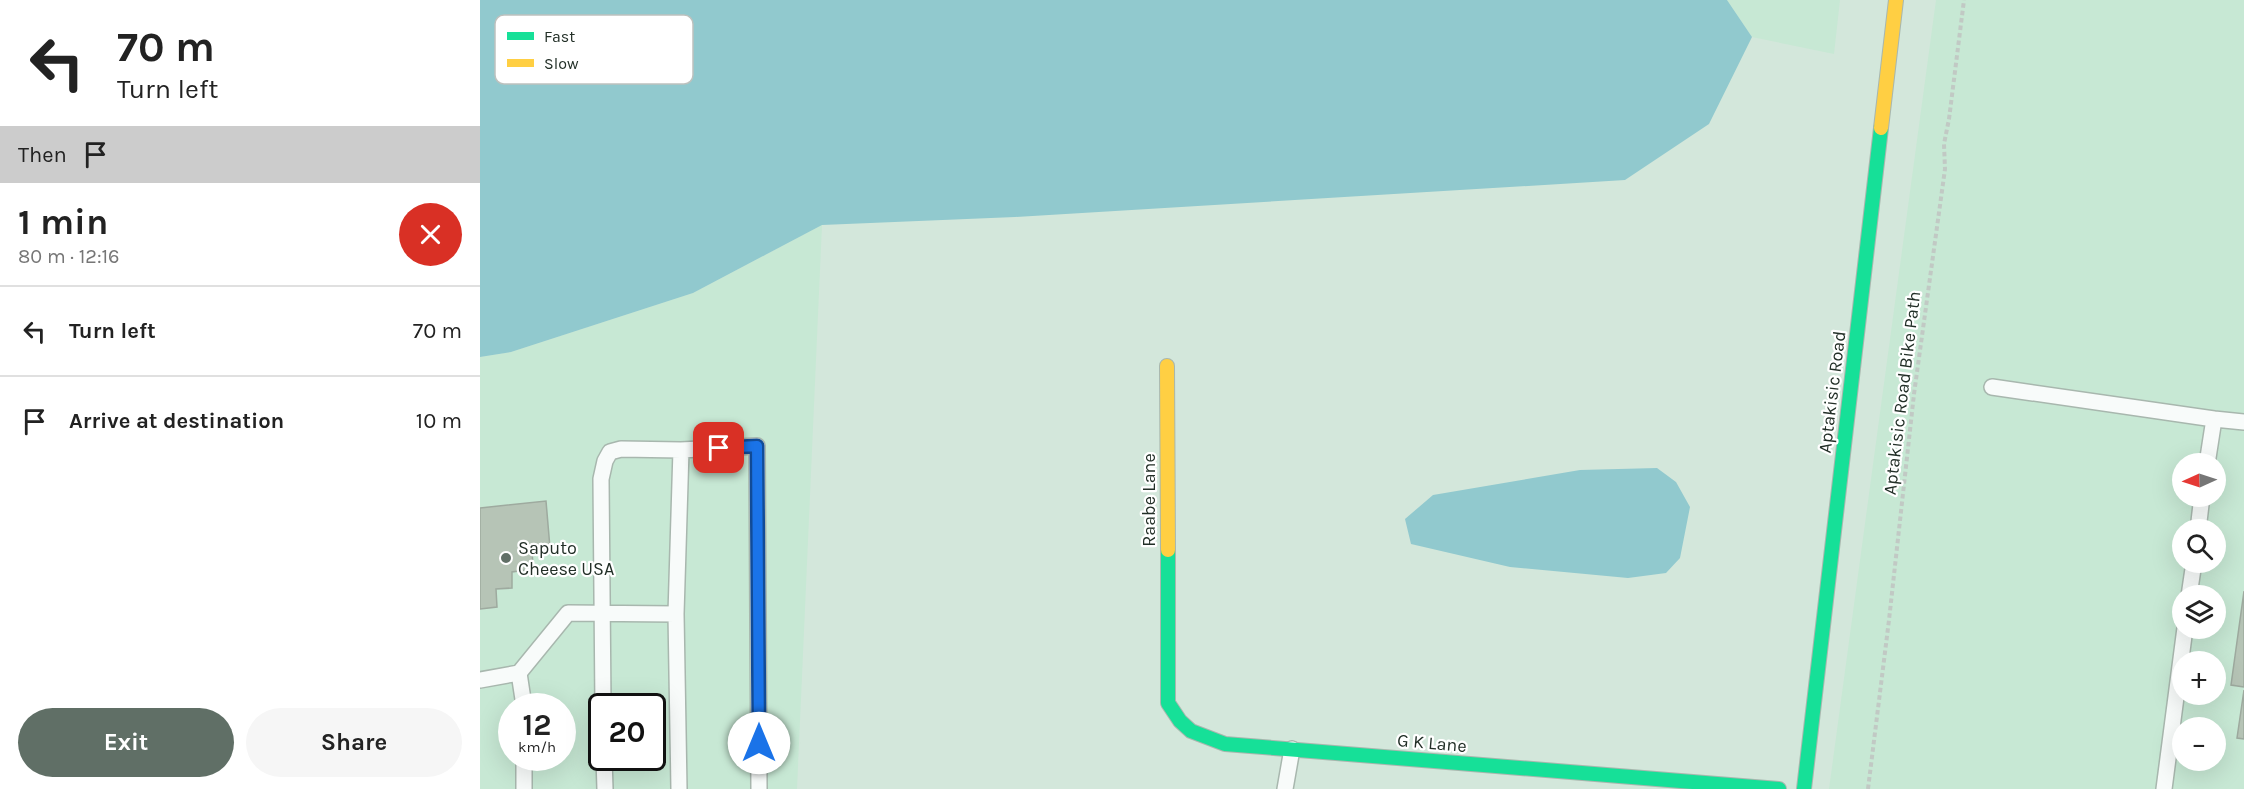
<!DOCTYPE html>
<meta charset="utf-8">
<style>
body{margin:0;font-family:Karla,sans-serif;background:#f6f6f6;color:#222;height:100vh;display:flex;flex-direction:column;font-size:22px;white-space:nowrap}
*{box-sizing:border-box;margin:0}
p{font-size:20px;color:#767676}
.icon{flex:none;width:33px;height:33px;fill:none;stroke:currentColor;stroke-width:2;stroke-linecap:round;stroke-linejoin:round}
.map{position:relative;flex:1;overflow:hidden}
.details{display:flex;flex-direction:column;background:#fff;width:480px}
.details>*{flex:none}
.hud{background:#fff;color:#222;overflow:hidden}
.needle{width:39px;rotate:267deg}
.controls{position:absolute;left:1692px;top:453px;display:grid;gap:12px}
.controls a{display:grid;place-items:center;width:54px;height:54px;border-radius:50%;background:#fff;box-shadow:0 6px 24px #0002;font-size:30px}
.speed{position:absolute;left:18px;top:693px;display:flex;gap:12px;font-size:30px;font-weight:700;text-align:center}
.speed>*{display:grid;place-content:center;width:78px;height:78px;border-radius:50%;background:#fff;box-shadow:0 6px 24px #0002;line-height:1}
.speed small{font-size:15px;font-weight:400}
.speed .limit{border:3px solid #111;border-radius:9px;background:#fff;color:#111}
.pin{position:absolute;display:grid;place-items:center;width:51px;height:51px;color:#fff;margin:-26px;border-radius:12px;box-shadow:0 3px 9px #0006}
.me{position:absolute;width:66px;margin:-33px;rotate:0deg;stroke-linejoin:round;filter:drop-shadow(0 0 4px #0008)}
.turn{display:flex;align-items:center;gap:21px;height:126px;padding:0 18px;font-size:27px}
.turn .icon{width:78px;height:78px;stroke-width:2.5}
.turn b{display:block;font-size:42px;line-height:51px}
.then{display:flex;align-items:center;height:57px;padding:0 18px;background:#0003;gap:12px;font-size:22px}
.round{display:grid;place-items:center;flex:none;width:63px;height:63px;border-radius:32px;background:#f6f6f6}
.overview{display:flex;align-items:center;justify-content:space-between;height:102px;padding:0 18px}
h1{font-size:36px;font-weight:700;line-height:45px}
.action{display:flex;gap:12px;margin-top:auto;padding:12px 18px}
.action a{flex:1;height:69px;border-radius:36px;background:#606f66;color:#fff;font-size:24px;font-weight:700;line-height:69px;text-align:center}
.action a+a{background:#f6f6f6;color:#222}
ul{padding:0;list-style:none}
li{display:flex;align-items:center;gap:18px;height:90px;padding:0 18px;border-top:2px solid #e0e0e0}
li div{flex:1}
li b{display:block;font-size:22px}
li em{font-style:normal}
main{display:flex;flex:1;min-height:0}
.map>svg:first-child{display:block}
.built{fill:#c7e8d4;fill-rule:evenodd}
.water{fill:#91c9ce}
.building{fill:#b6c4b6;stroke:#9eaa9f;stroke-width:1.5}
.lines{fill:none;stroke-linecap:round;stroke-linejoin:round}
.lane-casing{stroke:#a8b7ae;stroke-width:18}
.fast-casing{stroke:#a8b7ae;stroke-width:16}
.slow-casing{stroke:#a8b7ae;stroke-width:16}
.path{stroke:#c1c9c4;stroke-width:4;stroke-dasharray:4.5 3;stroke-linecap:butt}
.lane{stroke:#f8fbfa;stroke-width:15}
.fast{stroke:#16e098;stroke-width:14}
.slow{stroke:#ffcf43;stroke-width:14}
.route-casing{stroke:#114b97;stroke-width:15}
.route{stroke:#1a73e8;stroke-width:10}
.poi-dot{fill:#606f66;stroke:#fff;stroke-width:2}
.labels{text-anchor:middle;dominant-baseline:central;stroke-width:4.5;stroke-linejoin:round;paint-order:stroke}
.street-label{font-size:18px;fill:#222f27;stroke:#fff}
.poi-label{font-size:18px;fill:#222f27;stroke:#fff;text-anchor:start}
.key{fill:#fff;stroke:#bdc1be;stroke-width:1.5}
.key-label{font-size:16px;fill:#222f27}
</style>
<main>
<section class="details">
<div class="hud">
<div class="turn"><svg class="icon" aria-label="left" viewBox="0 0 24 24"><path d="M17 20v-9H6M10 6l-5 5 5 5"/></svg><div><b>70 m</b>Turn left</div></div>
<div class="then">Then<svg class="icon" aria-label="arrive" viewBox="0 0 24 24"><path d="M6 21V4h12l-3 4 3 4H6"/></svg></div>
</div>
<div class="overview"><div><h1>1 min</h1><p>80 m · 12:16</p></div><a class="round" style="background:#d93025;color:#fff"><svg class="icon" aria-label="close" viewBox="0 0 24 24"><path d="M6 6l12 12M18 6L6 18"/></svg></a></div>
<ul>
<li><svg class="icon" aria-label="left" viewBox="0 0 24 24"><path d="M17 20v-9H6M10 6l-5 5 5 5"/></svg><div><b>Turn left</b></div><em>70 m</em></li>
<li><svg class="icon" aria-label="arrive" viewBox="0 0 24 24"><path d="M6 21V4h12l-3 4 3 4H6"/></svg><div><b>Arrive at destination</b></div><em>10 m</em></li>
</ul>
<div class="action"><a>Exit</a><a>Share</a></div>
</section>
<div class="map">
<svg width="1764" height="789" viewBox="0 0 1764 789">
<rect width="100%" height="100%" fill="#d3e7db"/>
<path class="built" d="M1247,0H1360L1354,54L1272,37Z
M1456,0H1764V789H1349ZM1702,464H1736V496H1702ZM1702,530H1736V562H1702ZM1702,596H1736V628H1702ZM1702,662H1736V694H1702ZM1702,728H1736V760H1702Z
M342,225L317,789H0V357L31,352L213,293ZM32,706H82V758H32ZM122,706H172V758H122Z"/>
<path class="water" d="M0,0H1247L1272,37L1229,124L1145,180L535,217L342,225L213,293L31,352L0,357Z
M1177,468L1196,482L1210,507L1200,558L1186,573L1148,578L1030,567L931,544L925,519L953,495L1100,470Z"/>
<path class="building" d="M66,501L70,548L52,547L53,569L32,572V588L16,589L17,607L0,609V508Z
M1764,591V687L1751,685Z
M1764,690V739L1757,738Z"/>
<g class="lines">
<defs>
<path id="lane" d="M1512,387L1734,419
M1727,464L1734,419L1764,422
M1718,530L1722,496
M1709,596L1714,562
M39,673L44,706
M0,680L39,673L88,613L196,614
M123,706L121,479L125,461L130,452L141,449L201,450
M124,758L125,789
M44,789V758
M199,789L196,614L201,450L277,446L279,789
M805,789L812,749
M1684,789L1705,628"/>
<path id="fast" d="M688,550V703L700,721L711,731L745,744L1299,789
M1324,789L1401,128"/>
<path id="slow" d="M1401,128L1416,0
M687,366L688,550"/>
</defs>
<use href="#lane" class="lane-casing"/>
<use href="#fast" class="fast-casing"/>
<use href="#slow" class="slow-casing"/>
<path class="path" d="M1388,789L1409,620L1434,394L1465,169L1464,144L1469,119L1484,0"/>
<use href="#lane" class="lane"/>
<use href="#fast" class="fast"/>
<use href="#slow" class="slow"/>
</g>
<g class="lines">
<defs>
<path id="route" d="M239,448L277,446L279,743"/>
</defs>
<use href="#route" class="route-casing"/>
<use href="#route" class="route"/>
</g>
<circle class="poi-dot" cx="26" cy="558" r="6"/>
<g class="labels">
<g class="street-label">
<text transform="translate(1352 392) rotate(-83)">Aptakisic Road</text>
<text transform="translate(1422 393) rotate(-83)">Aptakisic Road Bike Path</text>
<text transform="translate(669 500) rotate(-90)">Raabe Lane</text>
<text transform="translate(952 743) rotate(5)">G K Lane</text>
</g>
<g class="poi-label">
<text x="38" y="548">Saputo<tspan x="38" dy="21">Cheese USA</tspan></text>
</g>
</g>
<rect x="15" y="15" width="198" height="69" rx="9" class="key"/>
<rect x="27" y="32" width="27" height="8" fill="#16e098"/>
<rect x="27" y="59" width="27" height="8" fill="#ffcf43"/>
<g class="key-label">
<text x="64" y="42">Fast</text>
<text x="64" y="69">Slow</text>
</g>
</svg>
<div class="controls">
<a><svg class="needle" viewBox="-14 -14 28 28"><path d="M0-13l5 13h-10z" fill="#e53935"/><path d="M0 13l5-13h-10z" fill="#767676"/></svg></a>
<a><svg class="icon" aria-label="search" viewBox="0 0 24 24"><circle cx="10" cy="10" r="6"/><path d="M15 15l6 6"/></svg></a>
<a><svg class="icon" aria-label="layers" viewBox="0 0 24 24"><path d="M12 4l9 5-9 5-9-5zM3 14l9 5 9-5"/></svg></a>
<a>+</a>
<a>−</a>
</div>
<div class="speed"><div>12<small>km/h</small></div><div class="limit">20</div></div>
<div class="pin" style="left:239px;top:448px;background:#d93025"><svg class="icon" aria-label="arrive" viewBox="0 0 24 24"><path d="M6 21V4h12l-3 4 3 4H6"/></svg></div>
<svg class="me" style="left:279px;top:743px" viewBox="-20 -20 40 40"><circle r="19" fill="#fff"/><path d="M0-13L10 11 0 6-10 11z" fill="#1a73e8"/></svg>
</div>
</main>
